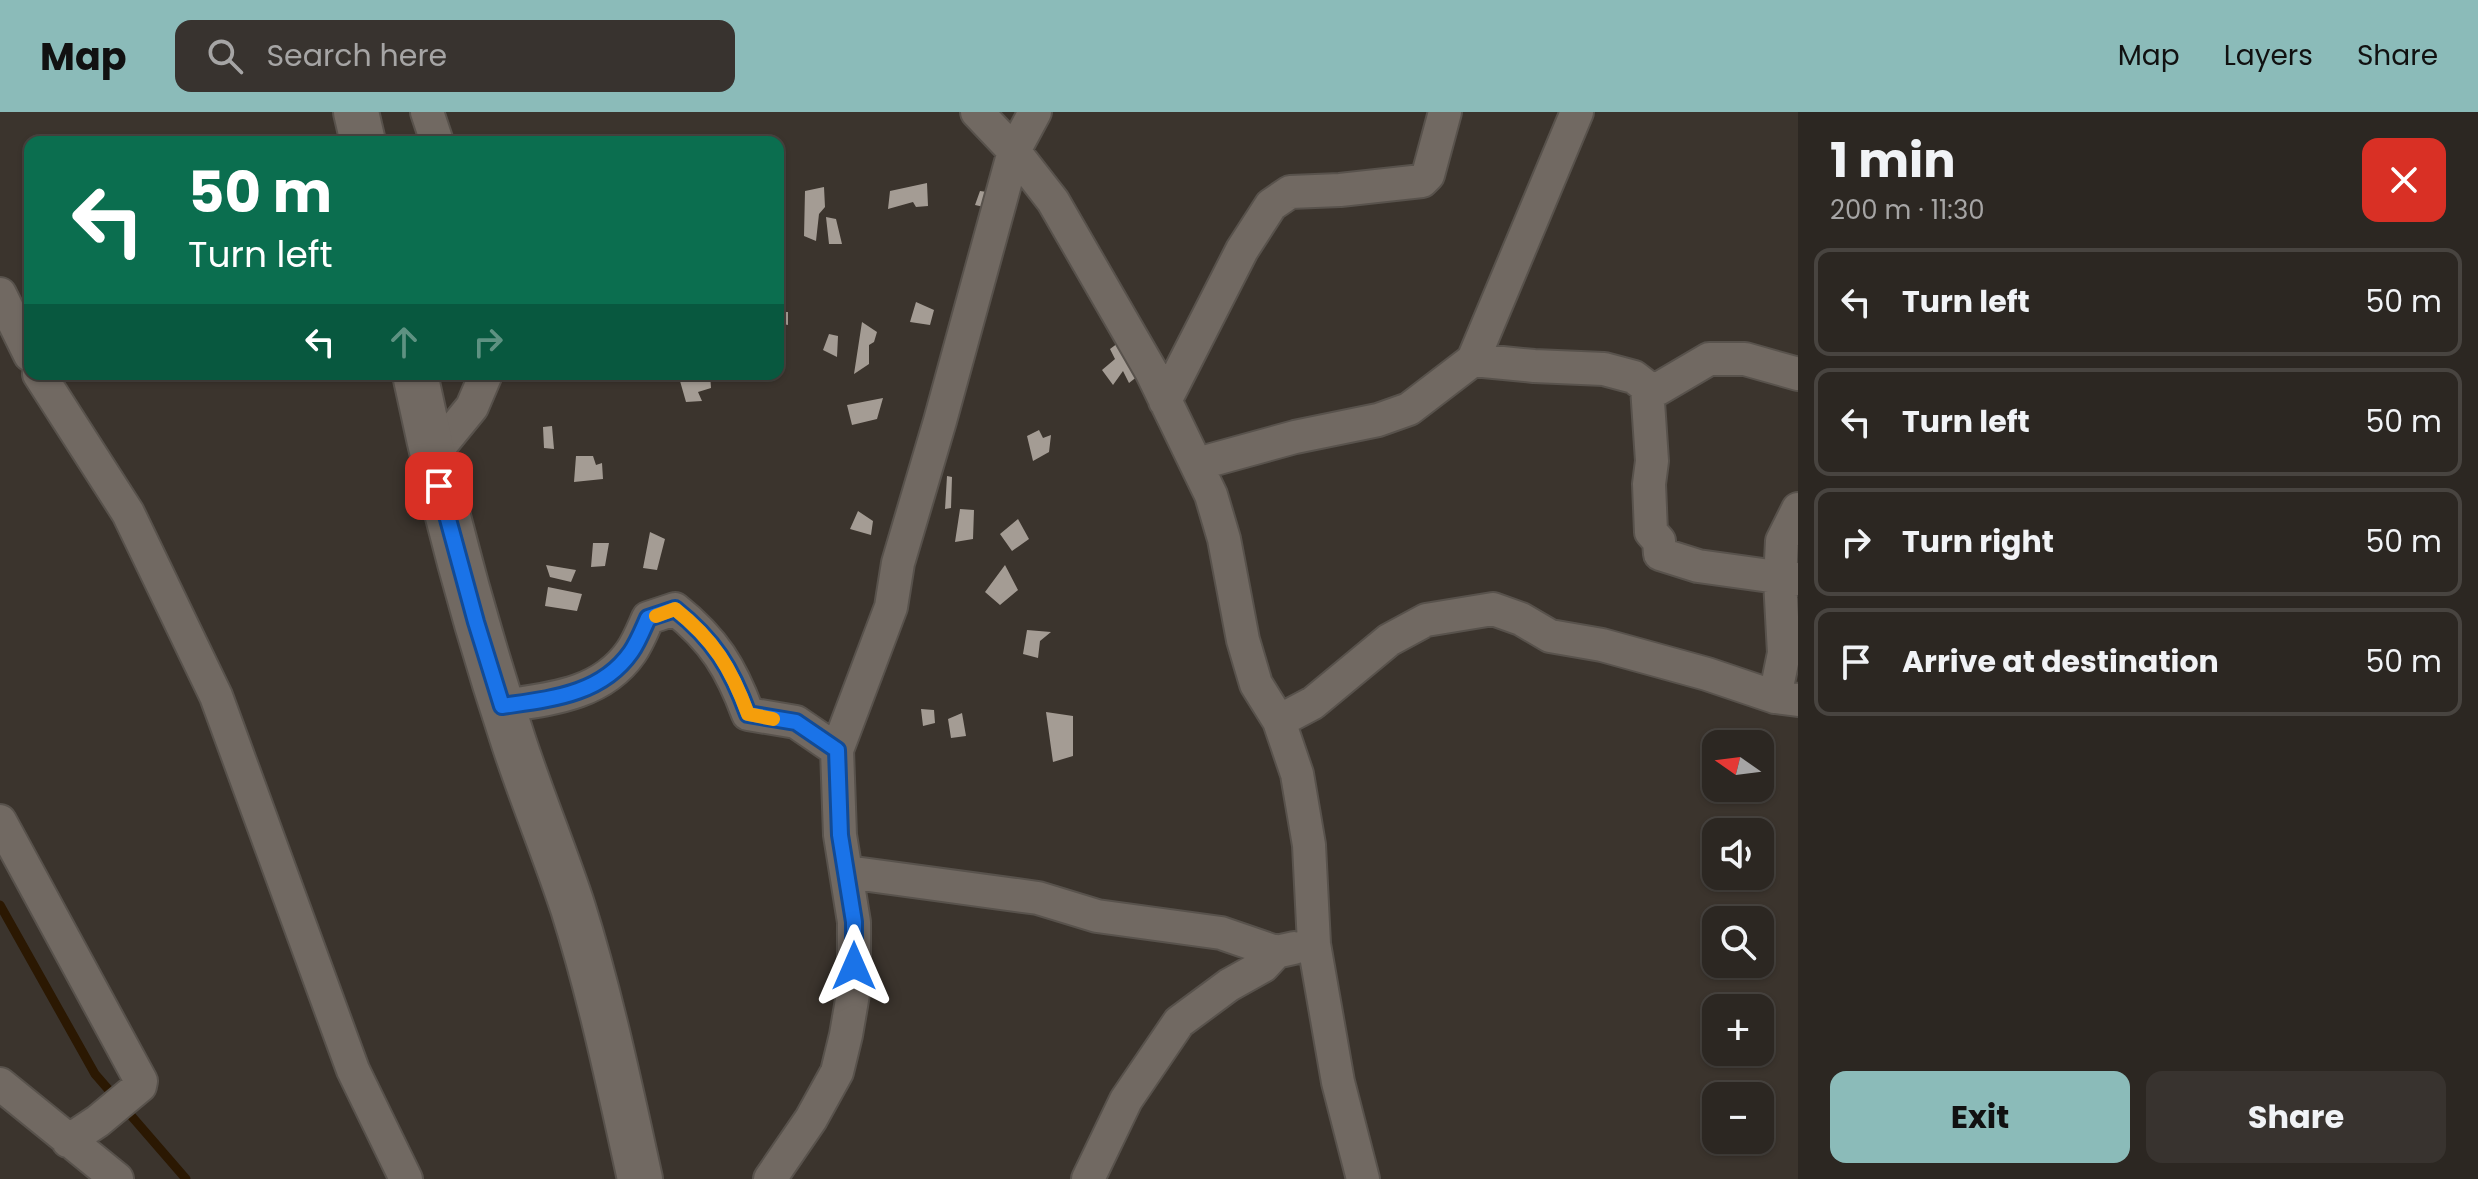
<!DOCTYPE html>
<meta charset="utf-8">
<style>
body{margin:0;font-family:Poppins,sans-serif;background:#38332f;color:#f1f3f6;height:100vh;display:flex;flex-direction:column;font-size:30px;white-space:nowrap}
*{box-sizing:border-box;margin:0}
p{font-size:26px;color:#a6a5a5}
.icon{flex:none;width:44px;height:44px;fill:none;stroke:currentColor;stroke-width:2;stroke-linecap:round;stroke-linejoin:round}
.map{position:relative;flex:1;overflow:hidden}
.drawer{display:flex;flex-direction:column;background:#2c2722;width:680px}
.drawer>*{flex:none}
.hud{position:absolute;left:24px;top:24px;width:760px;height:244px;border-radius:16px;box-shadow:0 2px 6px #0004,0 0 0 2px #484440;background:#0b6e4f;color:#fff;overflow:hidden}
.needle{width:52px;rotate:284deg}
.tools{position:absolute;left:1702px;top:618px;display:grid;gap:16px}
.tools a{display:grid;place-items:center;width:72px;height:72px;border-radius:16px;background:#2c2722;box-shadow:0 2px 6px #0004,0 0 0 2px #484440;font-size:40px}
.pin{position:absolute;display:grid;place-items:center;width:68px;height:68px;color:#fff;margin:-34px;border-radius:16px;box-shadow:0 4px 12px #0006}
.me{position:absolute;width:88px;margin:-44px;rotate:0deg;stroke-linejoin:round;filter:drop-shadow(0 0 6px #0008)}
.turn{display:flex;align-items:center;gap:28px;height:168px;padding:0 32px;font-size:36px}
.turn .icon{width:104px;height:104px;stroke-width:2.5}
.turn b{display:block;font-size:56px;line-height:68px}
.lanes{display:flex;align-items:center;height:76px;padding:0 32px;background:#0003;justify-content:center;gap:40px;direction:ltr}
.lanes .off{opacity:.35}
.round{display:grid;place-items:center;flex:none;width:84px;height:84px;border-radius:16px;background:#38332f}
.overview{display:flex;align-items:center;justify-content:space-between;height:136px;padding:0 32px}
h1{font-size:48px;font-weight:700;line-height:60px}
.cta{display:flex;gap:16px;margin-top:auto;padding:16px 32px}
.cta a{flex:1;height:92px;border-radius:16px;background:#8bbbb9;color:#111;font-size:32px;font-weight:700;line-height:92px;text-align:center}
.cta a+a{background:#38332f;color:#f1f3f6}
ul{padding:0;list-style:none}
li{display:flex;align-items:center;gap:24px;height:108px;margin:0 16px 12px;padding:0 16px;border:4px solid #484440;border-radius:16px}
li div{flex:1}
li b{display:block;font-size:30px}
li em{font-style:normal}
header{display:flex;align-items:center;gap:48px;box-sizing:border-box;height:112px;padding:0 40px;background:#8bbbb9;color:#111}
header strong{font-size:38px}
nav{display:flex;gap:44px;margin-inline-start:auto;font-size:28px}
.search{width:560px;height:72px;background:#38332f;display:flex;align-items:center;gap:20px;box-sizing:border-box;padding:0 28px;border-radius:16px;color:#a6a5a5;font-size:30px}
main{display:flex;flex:1;min-height:0}
.map>svg:first-child{display:block}
.lines{fill:none;stroke-linecap:round;stroke-linejoin:round}
.stream{stroke:#2b1802;stroke-width:9}
.building{fill:#a49c94}
.street-casing{stroke:#58524c;stroke-width:36}
.secondary-casing{stroke:#58524c;stroke-width:48}
.street{stroke:#716962;stroke-width:32}
.secondary{stroke:#716962;stroke-width:44}
.route-casing{stroke:#114b97;stroke-width:20}
.route{stroke:#1a73e8;stroke-width:14}
.slow{stroke:#f59e0b;stroke-width:14}
</style>
<header>
<strong>Map</strong>
<div class="search"><svg class="icon" aria-label="search" viewBox="0 0 24 24"><circle cx="10" cy="10" r="6"/><path d="M15 15l6 6"/></svg>Search here</div>
<nav><a>Map</a><a>Layers</a><a>Share</a></nav>
</header>
<main>
<div class="map">
<svg width="1798" height="1067" viewBox="0 0 1798 1067">
<rect width="100%" height="100%" fill="#3b342d"/>
<g class="lines">
<path class="stream" d="M0,793L95,962L186,1067"/>
</g>
<path class="building" d="M927,71L928,94L916,95L913,90L888,97L890,79Z
M824,75L825,95L819,102L816,129L804,124L805,79Z
M980,79L987,80L984,95L975,93Z
M826,105L836,107L842,132H829Z
M916,190L934,198L930,213L910,210Z
M778,200H788V213L778,211Z
M862,210L877,220L874,230L869,233V252L854,262Z
M829,222L838,224L837,245L823,238Z
M1122,228L1143,260L1129,271L1123,259L1113,273L1102,258L1115,247L1110,237Z
M678,262H710L711,276L698,280L702,289L686,290Z
M883,286L877,307L852,313L847,293Z
M552,314L554,337L544,336L543,315Z
M1039,318L1043,326L1051,323L1049,340L1033,349L1027,324Z
M576,344H593L596,353L602,351L603,367L574,370Z
M947,364L952,365L951,396L945,397Z
M960,397L974,398L973,427L955,430Z
M858,399L873,409L871,423L850,417Z
M1018,407L1029,427L1012,439L1000,422Z
M650,420L665,427L657,458L643,456Z
M593,431H609L605,454L591,455Z
M546,453L576,458L571,470L550,465Z
M1005,453L1018,478L1000,493L985,480Z
M548,475L582,482L577,499L545,494Z
M1027,518L1051,520L1040,529L1038,546L1023,542Z
M921,597L934,598L935,611L923,614Z
M1046,600L1073,604V644L1053,650Z
M962,601L966,624L951,626L948,607Z"/>
<g class="lines">
<defs>
<path id="street" d="M427,0L437,30
M977,0L1014,39L1053,89L1151,259L1211,383L1224,427L1243,528L1256,572L1279,609L1297,662L1309,733L1314,832L1338,970L1363,1067
M0,182L30,243
M1473,248L1534,254L1604,257L1634,265L1647,275L1658,277L1709,247H1745L1798,262
M39,262L128,401L216,584L353,958L406,1067
M1647,275L1652,349L1649,372L1651,420L1659,429L1660,442L1698,454L1770,464L1780,468L1798,467
M1165,289L1242,138L1271,93L1290,80L1340,78L1422,69L1428,63L1445,0
M432,344L472,295L486,262
M1197,352L1295,325L1378,308L1409,297L1473,248L1577,0
M1775,585L1784,541L1780,468L1782,429L1798,397
M502,594C550,587 601,583 631,540C638,530 643,517 648,506L675,497C714,528 731,556 748,602L796,610L837,638
M1279,609L1313,591L1389,528L1426,508L1493,497L1521,507L1550,524L1602,533L1707,562L1775,585L1798,588
M0,709L141,969L140,974L98,1009L68,1029
M847,760L1038,786L1097,804L1221,821L1276,840
M0,972L117,1067
M770,1067L811,1007L837,960L846,923L854,876V810L840,723L837,638L891,495L898,451L940,309L1014,39L1035,0
M1088,1067L1126,988L1179,910L1229,873L1263,854L1276,840L1294,836"/>
<path id="secondary" d="M356,0L363,30
M415,262C441,387 474,510 514,631C532,686 555,741 573,796C601,885 620,976 640,1067"/>
</defs>
<use href="#street" class="street-casing"/>
<use href="#secondary" class="secondary-casing"/>
<use href="#street" class="street"/>
<use href="#secondary" class="secondary"/>
</g>
<g class="lines">
<defs>
<path id="route" d="M439,374L476,510L502,594C550,587 601,583 631,540C638,530 643,517 648,506L675,497C714,528 731,556 748,602L796,610L837,638L840,723L854,810V854"/>
</defs>
<use href="#route" class="route-casing"/>
<use href="#route" class="route"/>
<path class="slow" d="M656,504L675,497C714,528 731,556 748,602L773,607"/>
</g>
</svg>
<div class="tools">
<a><svg class="needle" viewBox="-14 -14 28 28"><path d="M0-13l5 13h-10z" fill="#e53935"/><path d="M0 13l5-13h-10z" fill="#a6a5a5"/></svg></a>
<a><svg class="icon" aria-label="sound" viewBox="0 0 24 24"><path d="M4 9h4l5-4v14l-5-4H4zM17 9q2 3 0 6"/></svg></a>
<a><svg class="icon" aria-label="search" viewBox="0 0 24 24"><circle cx="10" cy="10" r="6"/><path d="M15 15l6 6"/></svg></a>
<a>+</a>
<a>−</a>
</div>
<div class="pin" style="left:439px;top:374px;background:#d93025"><svg class="icon" aria-label="arrive" viewBox="0 0 24 24"><path d="M6 21V4h12l-3 4 3 4H6"/></svg></div>
<svg class="me" style="left:854px;top:854px" viewBox="-20 -20 40 40"><path d="M0-17L14 15 0 8-14 15z" fill="#1a73e8" stroke="#fff" stroke-width="4"/></svg>
<div class="hud">
<div class="turn"><svg class="icon" aria-label="left" viewBox="0 0 24 24"><path d="M17 20v-9H6M10 6l-5 5 5 5"/></svg><div><b>50 m</b>Turn left</div></div>
<div class="lanes"><svg class="icon" aria-label="left" viewBox="0 0 24 24"><path d="M17 20v-9H6M10 6l-5 5 5 5"/></svg><svg class="icon off" aria-label="ahead" viewBox="0 0 24 24"><path d="M12 20V5M6 11l6-6 6 6"/></svg><svg class="icon off" aria-label="right" viewBox="0 0 24 24"><path d="M7 20v-9h11M14 6l5 5-5 5"/></svg></div>
</div>
</div>
<section class="drawer">
<div class="overview"><div><h1>1 min</h1><p>200 m · 11:30</p></div><a class="round" style="background:#d93025;color:#fff"><svg class="icon" aria-label="close" viewBox="0 0 24 24"><path d="M6 6l12 12M18 6L6 18"/></svg></a></div>
<ul>
<li><svg class="icon" aria-label="left" viewBox="0 0 24 24"><path d="M17 20v-9H6M10 6l-5 5 5 5"/></svg><div><b>Turn left</b></div><em>50 m</em></li>
<li><svg class="icon" aria-label="left" viewBox="0 0 24 24"><path d="M17 20v-9H6M10 6l-5 5 5 5"/></svg><div><b>Turn left</b></div><em>50 m</em></li>
<li><svg class="icon" aria-label="right" viewBox="0 0 24 24"><path d="M7 20v-9h11M14 6l5 5-5 5"/></svg><div><b>Turn right</b></div><em>50 m</em></li>
<li><svg class="icon" aria-label="arrive" viewBox="0 0 24 24"><path d="M6 21V4h12l-3 4 3 4H6"/></svg><div><b>Arrive at destination</b></div><em>50 m</em></li>
</ul>
<div class="cta"><a>Exit</a><a>Share</a></div>
</section>
</main>
